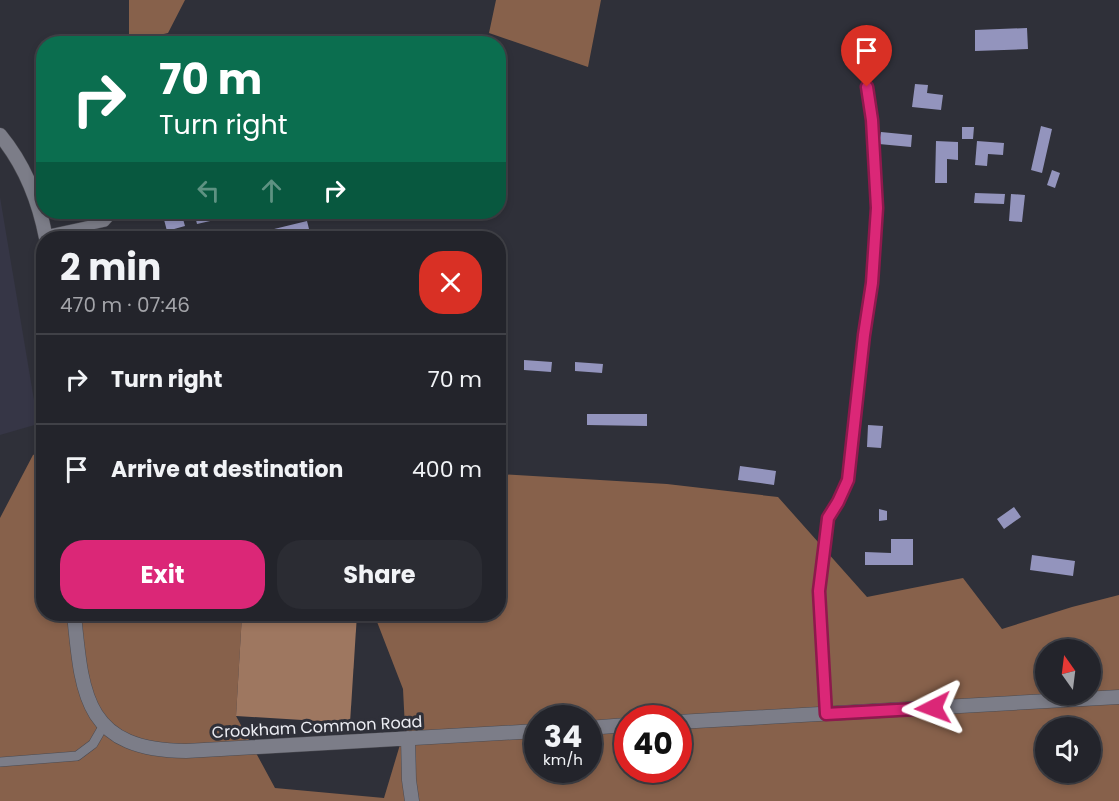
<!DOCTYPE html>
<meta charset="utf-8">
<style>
body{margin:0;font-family:Poppins,sans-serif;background:#2b2c33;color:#f1f3f6;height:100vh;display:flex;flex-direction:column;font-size:22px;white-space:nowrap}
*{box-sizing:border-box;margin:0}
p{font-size:20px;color:#a3a4a9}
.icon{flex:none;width:33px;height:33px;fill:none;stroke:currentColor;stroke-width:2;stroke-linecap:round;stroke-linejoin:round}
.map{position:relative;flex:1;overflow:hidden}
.drawer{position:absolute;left:36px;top:231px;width:470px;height:390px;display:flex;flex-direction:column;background:#23242b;border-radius:24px;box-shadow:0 3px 9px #0003,0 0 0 2px #404147}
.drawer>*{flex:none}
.hud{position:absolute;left:36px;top:36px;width:470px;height:183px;border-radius:24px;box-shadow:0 3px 9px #0003,0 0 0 2px #404147;background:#0b6e4f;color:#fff;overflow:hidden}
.needle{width:39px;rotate:346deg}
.tools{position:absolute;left:1035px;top:639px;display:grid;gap:12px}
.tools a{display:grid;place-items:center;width:66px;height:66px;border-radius:50%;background:#23242b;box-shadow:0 3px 9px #0003,0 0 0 2px #404147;font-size:30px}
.speed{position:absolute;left:524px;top:705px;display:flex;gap:12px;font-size:30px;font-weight:700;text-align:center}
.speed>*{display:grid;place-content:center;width:78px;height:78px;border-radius:50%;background:#23242b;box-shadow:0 3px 9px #0003,0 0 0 2px #404147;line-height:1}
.speed small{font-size:15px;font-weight:400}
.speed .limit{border:9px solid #d22;background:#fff;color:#111}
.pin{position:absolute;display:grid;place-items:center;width:51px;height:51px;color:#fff;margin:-62px -26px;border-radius:50% 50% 50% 0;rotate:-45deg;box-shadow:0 0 6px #0007}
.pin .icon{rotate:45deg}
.me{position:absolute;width:66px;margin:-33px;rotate:267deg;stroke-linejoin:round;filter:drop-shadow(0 0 4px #0008)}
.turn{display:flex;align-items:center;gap:21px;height:126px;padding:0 24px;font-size:27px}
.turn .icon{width:78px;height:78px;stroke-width:2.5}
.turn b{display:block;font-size:42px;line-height:51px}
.lanes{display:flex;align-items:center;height:57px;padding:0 24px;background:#0003;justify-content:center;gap:30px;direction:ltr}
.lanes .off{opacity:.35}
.round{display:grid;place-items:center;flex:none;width:63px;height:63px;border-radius:24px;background:#2b2c33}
.summary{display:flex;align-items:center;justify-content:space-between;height:102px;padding:0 24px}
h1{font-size:36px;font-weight:700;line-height:45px}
.button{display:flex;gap:12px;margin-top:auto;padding:12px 24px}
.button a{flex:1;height:69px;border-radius:24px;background:#db2777;color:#fff;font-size:24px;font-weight:700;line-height:69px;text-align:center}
.button a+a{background:#2b2c33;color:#f1f3f6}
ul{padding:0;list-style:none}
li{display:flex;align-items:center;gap:18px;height:90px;padding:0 24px;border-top:2px solid #404147}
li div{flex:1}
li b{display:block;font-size:22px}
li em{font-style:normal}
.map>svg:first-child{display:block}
.built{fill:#363646}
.forest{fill:#87614b;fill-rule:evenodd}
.water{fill:#9e7760}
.building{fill:#9394bd}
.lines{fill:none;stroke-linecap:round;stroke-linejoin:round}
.street-casing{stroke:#4b4b52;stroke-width:10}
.secondary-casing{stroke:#4b4b52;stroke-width:15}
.street{stroke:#7c7d88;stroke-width:9}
.secondary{stroke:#7c7d88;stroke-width:14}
.route-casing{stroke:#8e194d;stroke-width:15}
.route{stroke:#db2777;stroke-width:10}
.labels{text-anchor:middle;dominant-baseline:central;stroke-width:6;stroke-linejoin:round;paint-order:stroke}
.street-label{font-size:16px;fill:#ebecf2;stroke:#2f3039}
</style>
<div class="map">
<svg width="1119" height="801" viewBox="0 0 1119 801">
<rect width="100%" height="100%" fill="#2f3039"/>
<path class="built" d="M0,197L38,424L0,435Z"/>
<path class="forest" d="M129,0H185L168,33L129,42Z
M496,0H601L588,67L489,33Z
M43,451L44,614H242L236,716L275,788L384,798L405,728L403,689L374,614H498V474L667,484L778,497L867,597L963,578L1002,629L1072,607L1119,595V801H0V518L33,455ZM1046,650H1090V694H1046ZM537,718H588V770H537ZM627,718H678V770H627ZM1046,728H1090V772H1046Z"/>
<path class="water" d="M242,614H357L350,723L236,716Z"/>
<path class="building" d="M1027,28L1028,49L975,51V30Z
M915,84L928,85L927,93L943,95L941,110L912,107Z
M1041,126L1052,129L1042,173L1031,170Z
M962,127H974L973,139H962Z
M881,132L912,135L911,147L879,144Z
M936,141L958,142V160L947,159V183H935Z
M977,141L1004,143L1003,155L988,154L987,166L975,165Z
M1052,170L1060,173L1055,188L1047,185Z
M975,193L1005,194L1004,204L974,203Z
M1011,194L1025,195L1022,222L1009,221Z
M128,212H140L133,220L126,214Z
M162,212H181L185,226L167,231Z
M194,212H217L219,219L197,224Z
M307,221L311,237L304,238H272L270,230Z
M224,230L226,238H211L210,234Z
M524,360L552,362L551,372L524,370Z
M575,362L603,364L602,373L575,371Z
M587,414H647V426L587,425Z
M868,425L883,426L881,448L867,447Z
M740,466L776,471L774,485L738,480Z
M1014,507L1021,517L1004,529L997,519Z
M879,509L887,511V520L879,521Z
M891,539H913V565H865V552L891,553Z
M1032,555L1075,561L1073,576L1030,570Z"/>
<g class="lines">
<defs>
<path id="street" d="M45,235L105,222L114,212
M826,714L819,591L828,518L838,502L848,480L864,335L872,283L877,208L872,120L867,87
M0,762L77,756L93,744L104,725"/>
<path id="secondary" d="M0,135C24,164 39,202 46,238
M74,614C82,696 85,750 186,751L537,731
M678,722L1119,697
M588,728L627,725
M408,738L409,780L412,801"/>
</defs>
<use href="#street" class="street-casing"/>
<use href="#secondary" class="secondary-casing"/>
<use href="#street" class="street"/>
<use href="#secondary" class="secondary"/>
</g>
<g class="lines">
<defs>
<path id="route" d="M867,87L872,120L877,208L872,283L864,335L848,480L838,502L828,518L819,591L826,714L933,708"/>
</defs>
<use href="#route" class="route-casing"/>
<use href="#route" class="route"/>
</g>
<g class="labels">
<g class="street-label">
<text transform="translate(317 727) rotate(-3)">Crookham Common Road</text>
</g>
</g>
</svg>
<div class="tools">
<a><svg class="needle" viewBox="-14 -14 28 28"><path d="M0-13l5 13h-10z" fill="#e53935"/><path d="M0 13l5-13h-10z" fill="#a3a4a9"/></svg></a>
<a><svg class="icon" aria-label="sound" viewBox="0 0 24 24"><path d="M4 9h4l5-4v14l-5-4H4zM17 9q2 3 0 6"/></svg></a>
</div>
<div class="speed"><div>34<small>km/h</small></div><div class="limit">40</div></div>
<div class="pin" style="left:867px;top:87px;background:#d93025"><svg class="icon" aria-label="arrive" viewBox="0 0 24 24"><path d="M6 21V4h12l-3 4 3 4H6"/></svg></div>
<svg class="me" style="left:933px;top:708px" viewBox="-20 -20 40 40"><path d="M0-17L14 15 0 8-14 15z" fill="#db2777" stroke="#fff" stroke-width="4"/></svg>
<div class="hud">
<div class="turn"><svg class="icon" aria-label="right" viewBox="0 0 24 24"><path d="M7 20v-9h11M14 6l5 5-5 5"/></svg><div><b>70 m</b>Turn right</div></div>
<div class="lanes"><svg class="icon off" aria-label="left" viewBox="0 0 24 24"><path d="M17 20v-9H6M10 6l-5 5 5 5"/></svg><svg class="icon off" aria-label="ahead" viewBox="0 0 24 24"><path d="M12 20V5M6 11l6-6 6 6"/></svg><svg class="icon" aria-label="right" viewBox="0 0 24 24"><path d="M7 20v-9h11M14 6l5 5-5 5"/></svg></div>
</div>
<section class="drawer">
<div class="summary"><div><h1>2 min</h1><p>470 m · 07:46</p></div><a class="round" style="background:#d93025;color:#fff"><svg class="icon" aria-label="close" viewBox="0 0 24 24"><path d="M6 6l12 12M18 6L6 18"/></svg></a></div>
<ul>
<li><svg class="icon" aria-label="right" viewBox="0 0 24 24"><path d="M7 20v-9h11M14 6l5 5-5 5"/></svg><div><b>Turn right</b></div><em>70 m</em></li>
<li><svg class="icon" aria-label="arrive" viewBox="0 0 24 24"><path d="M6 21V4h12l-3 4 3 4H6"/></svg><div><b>Arrive at destination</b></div><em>400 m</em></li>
</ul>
<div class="button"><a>Exit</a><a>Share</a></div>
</section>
</div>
